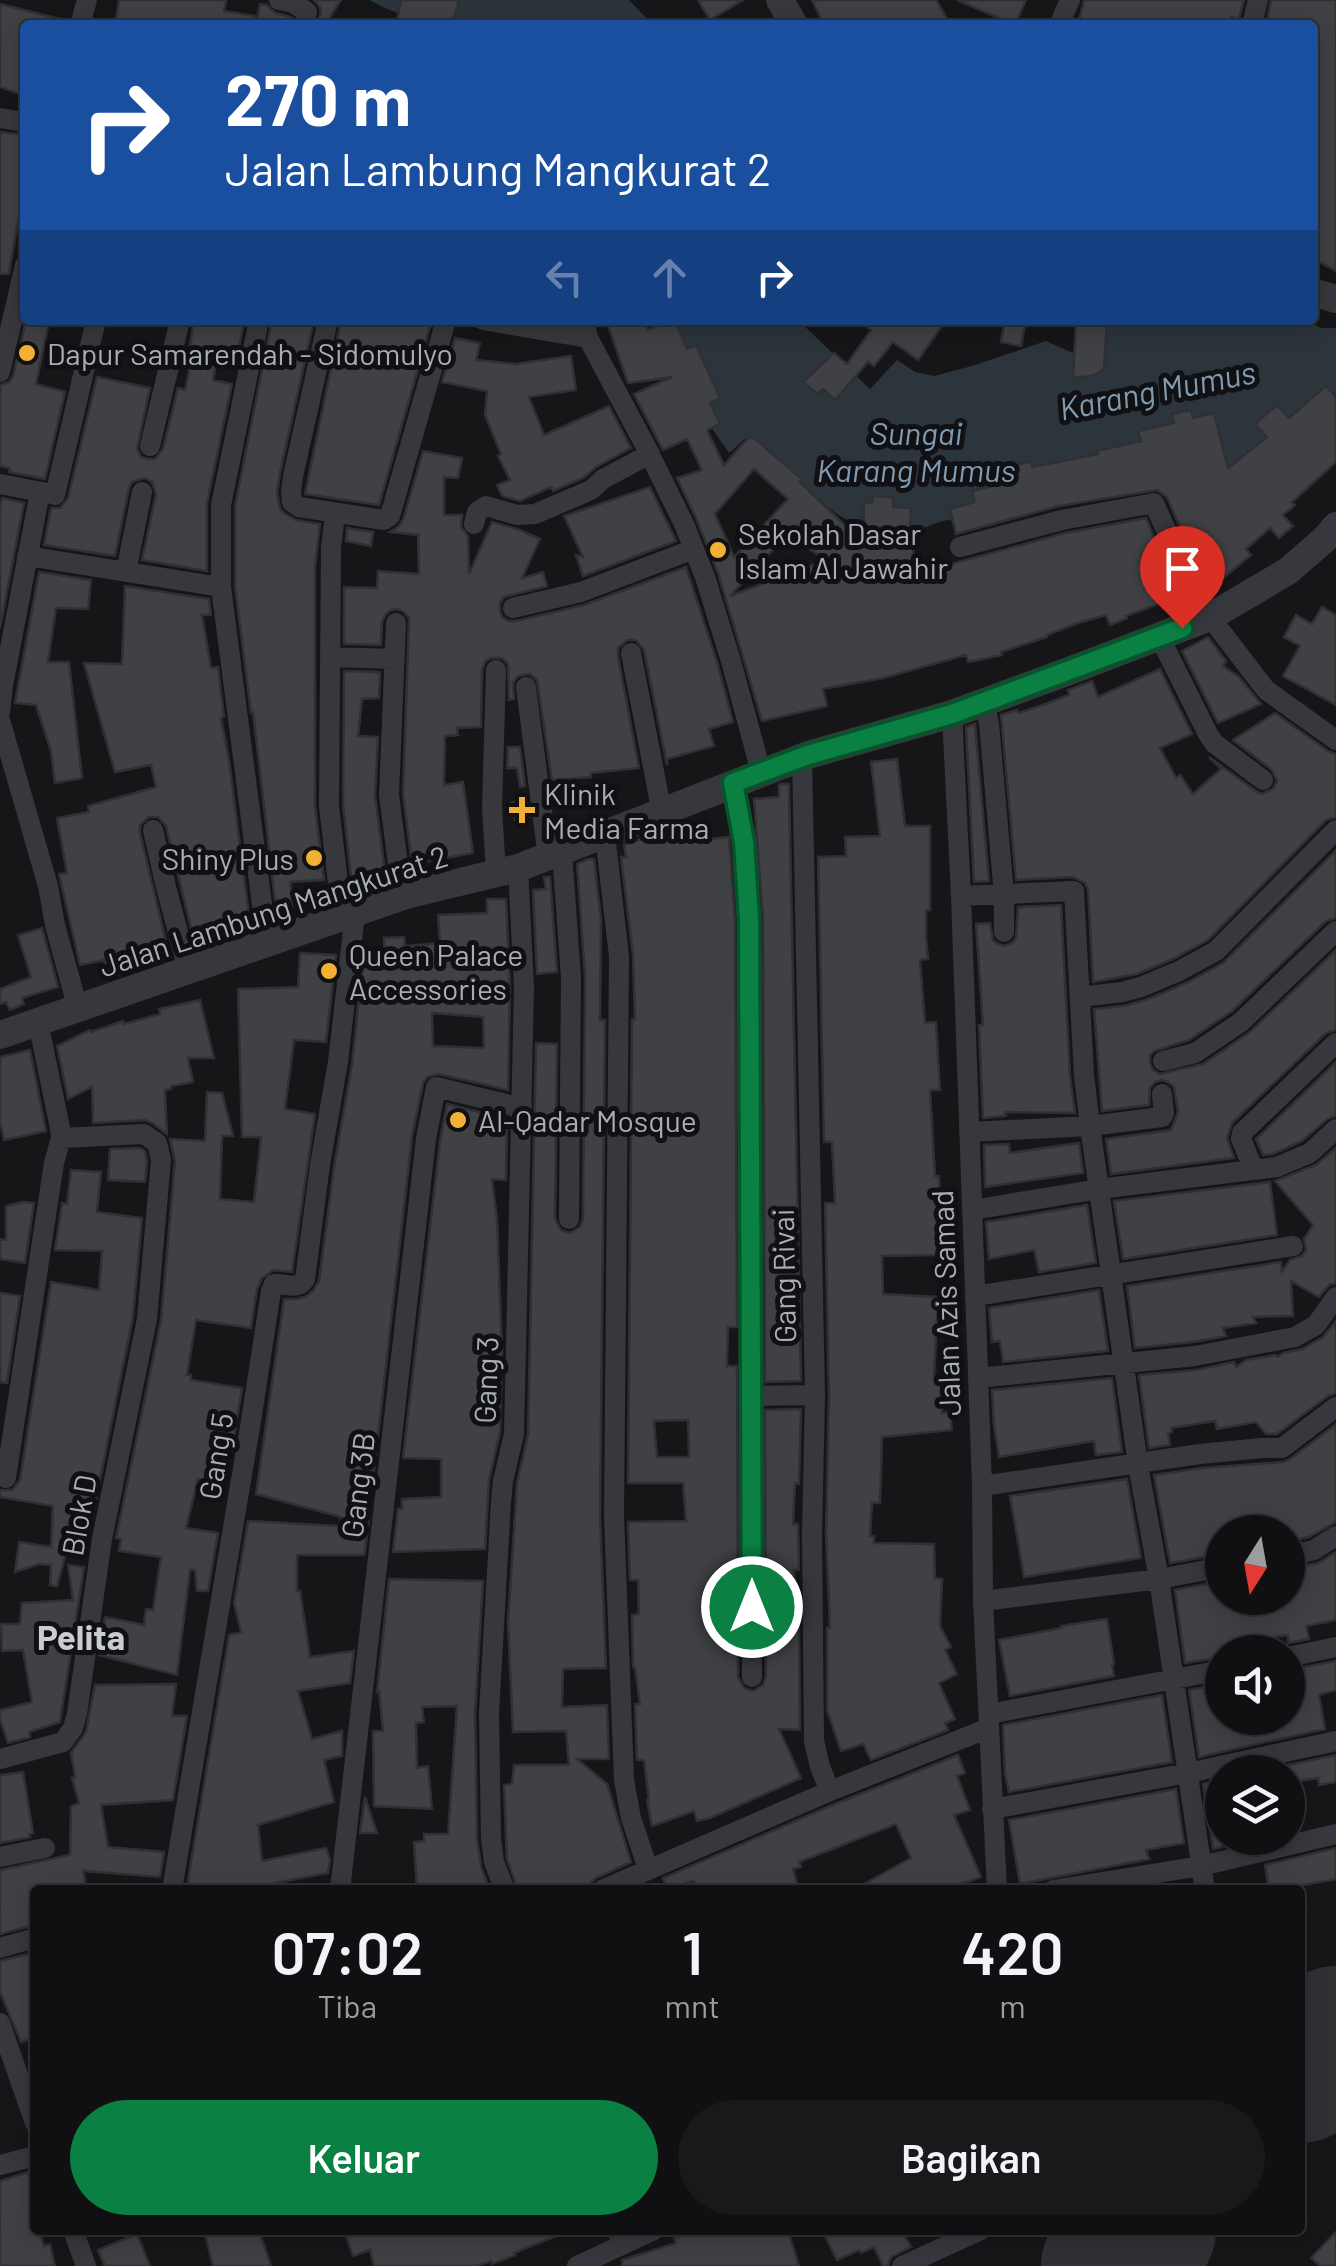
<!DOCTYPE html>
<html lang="id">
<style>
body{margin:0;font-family:Barlow,sans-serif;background:#19191b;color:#f1f3f6;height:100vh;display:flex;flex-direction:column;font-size:38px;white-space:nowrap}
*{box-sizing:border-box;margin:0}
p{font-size:32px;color:#9c9d9f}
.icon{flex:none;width:55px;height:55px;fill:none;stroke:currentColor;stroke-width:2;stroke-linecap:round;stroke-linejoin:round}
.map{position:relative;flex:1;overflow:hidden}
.drawer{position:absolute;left:30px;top:1885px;width:1275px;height:350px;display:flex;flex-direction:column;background:#101012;border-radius:10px;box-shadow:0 5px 25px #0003,0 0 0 2px #303032}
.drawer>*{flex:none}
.top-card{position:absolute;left:20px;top:20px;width:1298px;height:305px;border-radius:10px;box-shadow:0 5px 25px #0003,0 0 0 2px #303032;background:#1a4fa0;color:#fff;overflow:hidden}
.needle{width:65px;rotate:191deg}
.fabs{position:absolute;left:1205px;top:1515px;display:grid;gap:20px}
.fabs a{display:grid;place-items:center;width:100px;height:100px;border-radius:50%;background:#101012;box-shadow:0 5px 25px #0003,0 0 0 2px #303032;font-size:50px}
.pin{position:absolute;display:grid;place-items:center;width:85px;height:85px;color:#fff;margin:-102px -42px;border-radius:50% 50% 50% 0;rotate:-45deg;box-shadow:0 0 10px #0007}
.pin .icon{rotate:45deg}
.me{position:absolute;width:110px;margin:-55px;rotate:0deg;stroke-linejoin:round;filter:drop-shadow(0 0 8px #0008)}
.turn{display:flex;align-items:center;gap:35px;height:210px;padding:0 40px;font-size:45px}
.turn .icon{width:130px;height:130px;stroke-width:2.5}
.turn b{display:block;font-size:70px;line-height:85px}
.lanes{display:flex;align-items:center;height:95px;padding:0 40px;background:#0003;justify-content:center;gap:50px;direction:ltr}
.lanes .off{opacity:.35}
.eta{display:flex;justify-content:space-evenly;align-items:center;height:170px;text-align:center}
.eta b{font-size:60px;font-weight:600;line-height:70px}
.cta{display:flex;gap:20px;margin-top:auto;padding:20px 40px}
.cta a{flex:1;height:115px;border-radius:60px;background:#0b8043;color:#fff;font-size:40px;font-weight:600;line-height:115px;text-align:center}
.cta a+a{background:#19191b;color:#f1f3f6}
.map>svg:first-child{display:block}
.water{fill:#2c353c}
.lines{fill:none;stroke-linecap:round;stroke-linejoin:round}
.runway{stroke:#303135;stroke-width:140}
.building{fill:#404145;stroke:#303034;stroke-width:2.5;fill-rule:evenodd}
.service{stroke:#37383d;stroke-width:10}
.minor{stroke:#37383d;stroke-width:20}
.tertiary{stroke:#37383d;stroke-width:28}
.route-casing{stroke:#07532c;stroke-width:25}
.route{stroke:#0b8043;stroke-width:18}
.poi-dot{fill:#f2b134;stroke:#111113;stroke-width:4}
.labels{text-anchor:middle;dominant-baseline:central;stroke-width:10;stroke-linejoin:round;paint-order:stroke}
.poi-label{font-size:30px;fill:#a8adb8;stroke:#111113;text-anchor:start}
.street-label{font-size:30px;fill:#a8adb8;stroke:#111113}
.water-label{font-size:32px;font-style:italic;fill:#7f9bb3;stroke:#111113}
.quarter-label{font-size:35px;font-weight:bold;fill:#c9ccd4;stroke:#111113}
</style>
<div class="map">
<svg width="1336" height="2266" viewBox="0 0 1336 2266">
<rect width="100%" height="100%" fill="#161618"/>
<path class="water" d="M370,0H629L653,25H427C408,14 390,13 370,0Z
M648,320H798L870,389L897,360L915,372L934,376L972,366L1046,341L1082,357L1096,320H1305L1321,328H1336V426L1246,483L1207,462L939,522C927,526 914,533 902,536C856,544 779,468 746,438L729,453L677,378Z"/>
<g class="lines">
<path class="runway" d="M1300,2073L1336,2036
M1111,2266L1146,2230"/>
</g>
<path class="building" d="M119,0H226L224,11L255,16L254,25H115Z
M314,0H341L325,25H310L318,20L321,14L320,7Z
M401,0H459L452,25H396Z
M698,0H743L710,20Z
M812,0H936L951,25H824Z
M957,0H1026L1015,25Z
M1084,0H1244L1239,19L1231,17L1230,25H1078Z
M1271,0H1336V271L1312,258V25H1266Z
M0,4L60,19L59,25H25V96L0,87Z
M260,4L267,5L275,13L288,16L304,25H256Z
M0,132L25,135V179L9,274H0Z
M26,320L49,322L36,384L65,392L45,479L9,472L10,468L0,466V385L9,382L13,376Z
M194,320H229L244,323L238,352L219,350L213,380L232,384L207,503V571L142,560L156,494L152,482L144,478L132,482L129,488L115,556L44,545L51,508H60L68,498L97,377L150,388L137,449L141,457L148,459H155L163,449L178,388L185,390L194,346H190Z
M272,320H314L280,473L277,493L280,508L284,513L296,520L320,524L315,566V806L324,880L290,882L294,906L276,909L253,712L251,713L235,586V506Z
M341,320H432L379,505L305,494Z
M606,320H646L647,330L675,320L687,349L696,345L720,398L710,403L720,424L707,430L724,465L748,438H754L802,479L800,482L863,543L864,502L872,503L873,496L893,497V507L911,508L910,537L918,573L1065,533L1146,518L1182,602L1163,609L1161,603L1126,616L1127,618L1110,625L1106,615L1078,623L1047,635V637L1001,652L1002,655L968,662L966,655L883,678L823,689L827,706L762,721L718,573L696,518L677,478L702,470L687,439L663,450L634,394L672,377L628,383ZM754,469L788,499L734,557L715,514ZM788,534L825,560L730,596Z
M859,320H946L918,360L893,342L874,366L868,362L835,400L823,389L818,394L803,382L834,353L847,364L871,330Z
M1005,320H1026L1021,346L1001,342Z
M1076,320H1107L1104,369L1092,376L1073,378Z
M455,338L480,343L476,360L516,364L571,356L576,390L529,397L544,435L609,406L631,448L596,467L583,478L553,491L551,487L520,501L502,496L497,485L510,480L498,456L501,454L485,415L487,391L442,382Z
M1326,386L1336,397V462L1292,502L1295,505L1283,515L1293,526L1279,538L1270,528L1246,549L1251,555L1216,584L1193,558L1167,497L1157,490L1059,506L956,534L950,509L975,502L972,491L1002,484L999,475L1015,471L1014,466L1031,461L1032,467L1098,454L1097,451L1141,441L1138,431L1174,423L1172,414L1191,410L1193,418L1214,413L1228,468L1267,437L1255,424L1277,405L1289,418Z
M423,451L462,458L458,478L444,477V515H462L461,527L468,536L469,574L492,522L517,529L540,539L522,578L543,572L547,586L504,597L500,603V610L502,617L508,621H516L584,605L686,567L718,665L733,722L709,729L714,746L667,759V765L644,650L636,640H627L618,648V656L639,768L591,773V777L552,780L537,680L530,674L518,676L513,683L514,699L509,700L508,664L502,658H490L485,662L482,670L481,727L457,728L458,735L445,736L444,785L463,782L473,853L412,864L403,794L409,618L404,612L398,609L391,610L385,615L382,622L381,645L344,644V587L377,588L378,571L419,574L418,535L390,532L398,527L403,520Z
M650,487L676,541L583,576L576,555L583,557L564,516Z
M2,498L24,503L0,628V508Z
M347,528L373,532L371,546L346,541Z
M39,572L91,580L88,609L56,608L48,662H69L82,778L55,783L51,751L36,705L15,703Z
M125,586L209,599L211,615H202L211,668L218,667L224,717L221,718L229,760L250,923L206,934L204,925L191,928L166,826L158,817H149L140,825V833L168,950L136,958L138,969L107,978L104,960L80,965L59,874L67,873L57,818L89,812L88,806L156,787L151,765L115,772L84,663L122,664Z
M1322,607L1336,615V705L1283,676L1300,646L1284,637L1296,615L1312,624Z
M1208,637L1226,661L1223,666L1238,676L1261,704L1218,723L1182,651Z
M1160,669L1192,734L1160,748L1176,778L1180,775L1193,794L1221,769L1209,757L1256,791L1262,794L1273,789L1277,781L1272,770L1233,740L1275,713L1328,751L1336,754V817L1326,820L1208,940L1173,959L1137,974L1093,982L1088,890L1085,883L1073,877L1016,880L1001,715L1017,710L1019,713L1037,707L1069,695L1068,690L1092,681L1098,697Z
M344,671L380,672L379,698L362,699L358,736L378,737L375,796L385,872L360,877V885H352L343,805Z
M975,724L989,881L974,882L966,727Z
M508,747H520L525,786L520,787L517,768H507Z
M897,759L905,826H930V910H926V938L928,959L920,960L925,1023L936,1022L940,1090H930L935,1176H939L940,1211H945L943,1227H938L939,1255L882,1256L883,1294L938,1297L934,1377H942V1413L950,1412L952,1430L882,1437L880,1503H872L870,1536H874V1543L934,1544L935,1578L942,1579L940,1626L951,1647L945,1650L957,1674L939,1683L955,1719L945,1723L948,1730L871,1760L863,1744L841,1751L827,1710V1628H830L826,1535L829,1395L825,1203H835L832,1142H824L818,857L846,856L845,837L880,836L871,762Z
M781,784H789L801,1381L765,1382L763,920L754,799L779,797V785Z
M527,799L529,817L515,820L511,803Z
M709,828L710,839L729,837L735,920L737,1327H728L727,1366H737L738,1677L744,1688L753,1691L763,1685L766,1677L765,1410L801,1409L799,1484L795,1483L793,1524H798L799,1570H794L799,1627L800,1730L779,1729L801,1778L710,1818L697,1821L694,1811L652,1826L647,1800H649L644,1760H637L635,1704H640L635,1667H633L632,1615L639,1614L638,1580H630L628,1522L686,1521L683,1483H628L632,1019H635L633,955L621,857H626L624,845L652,835L690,834V830ZM688,1420L689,1457H657L654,1421Z
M1336,850V918L1326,921L1232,1011L1189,1040L1154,1051L1150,1056V1063L1153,1070L1160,1074L1203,1064L1250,1032L1336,950V1030L1326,1033L1232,1123L1227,1138L1234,1158L1111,1174L1106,1139L1171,1130L1178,1112L1174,1087L1168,1082L1162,1080L1155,1082L1150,1088L1149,1105L1102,1111L1094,1009L1124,1006L1146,1000L1186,983L1223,963Z
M588,859H594L601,919L600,1020H605L600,1517L606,1668L563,1669L562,1707L607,1705L609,1759H577L607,1784L631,1862L596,1878L590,1883L588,1890H518L507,1859L504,1785L512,1784L514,1765H569L566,1731L513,1732L508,1623L517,1483L528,1434L536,1043L557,1044L555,1219L561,1230L570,1233L580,1227L583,1219L585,977L577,864Z
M544,877H550L557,972L537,974L533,890L546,889Z
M487,899H506L510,987L508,1090L438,1074L427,1077L423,1083L412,1137L374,1471L367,1470L366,1508H370L365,1552L364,1555H297V1591H300L310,1657L354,1651L350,1683L298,1691L312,1739L342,1731V1756L324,1760L334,1802L258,1825L262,1861L326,1848L330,1860L328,1873L240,1890H189L188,1880L229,1635L241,1632L234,1603L248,1521L339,1526L341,1517L256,1494L284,1299H296L305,1297L313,1291L319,1281L334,1167L352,1064L363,960L385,962L384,938L404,937L405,946L440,943L438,915L487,913ZM432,1013L483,1017L484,1048L433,1046Z
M1061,905L1070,1076L1075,1113L1005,1112L1006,1116L983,1118L979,1025H983L976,924L990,923L993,940L998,944L1005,946L1012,943L1016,938L1018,907Z
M42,928L58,987L22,998L24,1004L10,1010L6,1002L0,1004V989L31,977L18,935Z
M300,953L336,955L326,1042L294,1040L285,1109L315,1114L292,1272L273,1270L262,1278L257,1289L251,1328L196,1320L187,1375H191V1380L242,1388L232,1449L223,1485L198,1479L186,1528L218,1533L208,1591H197L195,1570H190L177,1675L99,1655L105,1617L144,1625L146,1609L153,1610L161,1557L119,1551L121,1539L116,1538L161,1320L175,1161L170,1139L205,1141L207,1092L222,1093L233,1136H222L220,1199L254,1202L261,1137H242L238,989L298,987Z
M200,1000L214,1058H188L193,1082L171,1086V1089L165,1090L167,1134L152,1123L145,1120L93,1123L92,1087L68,1099L57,1046L90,1030L91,1032L123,1021L124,1024L160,1014L159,1009Z
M30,1050L46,1131L4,1140L0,1122V1057Z
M1336,1062V1116L1327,1119L1302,1141L1273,1154L1263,1155L1256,1139Z
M447,1104L507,1119L506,1180L492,1179L497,1220L502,1352L500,1432L489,1480L485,1549L393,1552L398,1509H402V1499L441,1497V1459L403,1458L440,1141Z
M1079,1143L1083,1173L985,1187L984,1145L1009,1144L1010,1153Z
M140,1148L145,1151L147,1161L145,1182L108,1180L110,1149Z
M1336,1148V1283L1329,1285L1319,1297L1291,1281L1293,1316L1253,1317L1256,1323L1223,1328L1226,1336L1193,1342L1135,1348L1127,1286L1281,1262L1282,1272L1290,1260L1302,1256L1306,1250L1304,1239L1313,1225L1275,1181L1316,1165Z
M71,1170L101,1172L97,1212L142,1218L133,1317L89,1534L72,1531L57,1586L50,1585L51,1565L39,1564L15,1572L19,1542L51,1547L53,1506L0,1497V1490H12L20,1480L51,1282L99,1290L102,1251L55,1250L62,1203L67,1204Z
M1270,1182L1277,1235L1123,1259L1114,1201Z
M23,1202L34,1203L25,1263L0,1259V1239L6,1240V1206Z
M1087,1205L1096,1263L1039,1272L1034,1250L989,1259L986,1222Z
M1099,1290L1108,1351L1003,1362L1000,1341L992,1342L989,1308Z
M0,1293L20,1296L7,1383L0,1382Z
M1336,1321V1393L1328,1396L1277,1434H1266L1256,1422L1217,1429L1215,1421L1171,1428L1172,1432L1168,1433L1170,1445L1149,1448L1139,1375L1196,1370L1234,1362L1236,1367L1246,1360L1276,1355L1278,1357L1283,1353L1302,1349L1323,1337Z
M1112,1378L1122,1452L1096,1455L1094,1441L999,1457L994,1425L992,1390Z
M1336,1424V1522L1309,1537L1288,1542V1532H1222V1554L1170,1563L1154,1475L1202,1468L1283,1462L1290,1459Z
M1127,1479L1141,1558L1024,1577L1010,1496Z
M1336,1552V1620L1306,1626L1309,1639L1288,1643V1635L1222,1645V1657L1185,1663L1175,1590L1222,1581V1598H1288V1569L1318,1563Z
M68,1565L84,1567L60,1722L29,1732L30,1737L8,1743L0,1720V1710L32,1702L23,1650L2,1651L1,1624H20L22,1603L73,1600Z
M389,1579L483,1581L475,1713L477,1838L481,1867L490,1890H417L414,1842L424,1841V1834H448L457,1706L422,1707L424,1722L416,1723L417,1768L428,1766L432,1809L374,1806L373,1731H383L379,1691L377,1692Z
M1107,1619L1114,1664L1112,1665L1114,1676L1010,1696L999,1640L1062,1628L1061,1626Z
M1336,1661V1690L1319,1695L1325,1729L1199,1757L1189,1690L1222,1684V1718H1288V1670Z
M176,1684L172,1716H187L173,1800L101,1805L108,1847L164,1852L160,1877L83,1871L86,1885L65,1890H35V1925L0,1934V1870L70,1855L71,1806L79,1803L72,1778L75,1777L71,1753L86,1732L95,1685Z
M1162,1695L1172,1762L1009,1792L1005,1774L1003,1725Z
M958,1755L965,1773L957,1776L970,1810L954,1815L981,1877L945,1890H853L911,1858L896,1824L799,1862L801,1867L793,1869L799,1890H697L694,1881L666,1889L663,1878L835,1804Z
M1336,1755V1782L1319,1785L1318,1778L1288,1783V1772H1255Z
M23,1772L33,1833L29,1834L30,1837L0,1843V1775Z
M1222,1780V1847L1213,1849L1203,1784Z
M1176,1789L1184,1843L1146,1850L1149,1859L1020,1884L1009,1820Z
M365,1797L377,1833H360Z
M1336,1848V1879L1298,1886L1299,1890H1269L1265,1865Z
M35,1952V2038L21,2042L0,1992V1961Z
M28,2172L35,2193V2230H39L44,2246L50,2244L55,2266H0V2181Z
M204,2230H259L271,2266H213Z
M344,2230H569V2231L514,2253L515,2255L492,2264L491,2261L476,2266H374L370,2250L353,2256Z
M698,2230H788L799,2266H622V2260L676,2243L674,2238Z
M822,2230H913L904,2234L911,2247L891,2257L888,2266H883L874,2247L861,2253L859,2250L837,2260Z
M1336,2232V2266H1320L1311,2258Z
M137,2234L150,2266H105L98,2250Z"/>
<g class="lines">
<path class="service" d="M611,2230L618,2246"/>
<path class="minor" d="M279,0L293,3L307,12
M80,25L87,0
M1059,25L1070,0
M1252,25L1258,0
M0,118L25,122
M259,320L221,505V587L267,943
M328,320L293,476L291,492L292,502L299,507L384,520L390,516L446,320
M483,320L588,338
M584,320L588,338L645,445L684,524L705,577L731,661L761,772
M0,372L25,265
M150,446L180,320
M0,484L52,494
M55,495L96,320
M335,514L331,548L329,806L342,917
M474,524L477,512L486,506L517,515L535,514L591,490L603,479L650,454
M960,547L1062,520L1154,503L1205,619
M27,556L221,587
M126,572L142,492
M513,608L581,592L694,549
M1210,617L1266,690L1336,740
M396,623L389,795L399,872L406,895
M1159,636L1208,734L1214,743L1263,780
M631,653L662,813
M331,657L395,659
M496,670L492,808L496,873
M526,687L548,857
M984,703L989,723L1004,895V932
M0,712L3,685L40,492
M952,714L961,896L982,1486L983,1601L997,1890
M0,720L48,886L55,925L78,1009
M802,757L815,1395L812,1535L814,1741L820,1767L830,1791
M733,783L744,842L749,920L752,1677
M153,830L166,887L188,970
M605,835L619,956L614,1516L624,1780L631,1818L648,1869
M562,852L571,977L569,1219
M961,896L1074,891L1084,1075L1090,1126L1138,1465L1159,1579L1205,1890
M1080,997L1122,992L1141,987L1179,971L1216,951L1336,830
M1163,1061L1195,1053L1241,1022L1336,931
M969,1132L1090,1126L1162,1117L1164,1113L1162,1094
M1254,1170L1241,1139L1242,1133L1336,1043
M972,1210L1099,1189L1277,1167L1310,1153L1336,1129
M975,1296L1293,1246
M978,1378L1195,1356L1295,1337L1316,1325L1336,1297
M751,1396L815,1395
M6,1478L54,1163L61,1138L60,1128L38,1022
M982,1486L1200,1454L1262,1448H1282L1336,1407
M1288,1556L1314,1550L1336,1536
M983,1601L1159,1579L1222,1567
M1288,1657L1336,1647
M989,1714L1222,1670
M0,1759L63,1742L73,1728L77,1714L102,1539L147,1319L161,1160L157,1143L144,1134L61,1138
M992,1809L1188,1773L1336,1741
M0,1857L45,1848
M172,1890L251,1421L271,1291L274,1284C285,1283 298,1291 305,1279L320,1165L338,1062L355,913
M340,1890L426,1139L436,1087L522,1108
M505,1890L494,1862L491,1838L489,1713L501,1502L503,1481L514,1434L524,987L518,868
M602,1890L830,1791L989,1728
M1053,1890L1201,1866L1336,1834
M0,1948L35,1938
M0,2023L35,2123
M0,2165L35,2156
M73,2230L86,2266
M577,2266L654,2230
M902,2266L981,2230"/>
<path class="tertiary" d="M780,0L794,25
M1312,292L1336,299
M0,1035L406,895L518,868L808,755L952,714L1069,671L1210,617L1288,571L1326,538L1336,526"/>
</g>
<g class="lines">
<defs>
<path id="route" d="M752,1607L749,920L744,842L733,783L808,755L952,714L1182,628"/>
</defs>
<use href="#route" class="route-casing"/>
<use href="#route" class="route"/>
</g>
<g class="poi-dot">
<circle cx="27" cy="353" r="10"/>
<circle cx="718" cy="550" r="10"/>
<path d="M517 795h10v10h10v10h-10v10h-10v-10h-10v-10h10z"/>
<circle cx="314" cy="858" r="10"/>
<circle cx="329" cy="971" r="10"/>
<circle cx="458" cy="1120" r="10"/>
</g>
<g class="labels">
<g class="poi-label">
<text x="47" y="353">Dapur Samarendah - Sidomulyo</text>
<text x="738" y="533">Sekolah Dasar<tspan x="738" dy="34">Islam Al Jawahir</tspan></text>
<text x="544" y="793">Klinik<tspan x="544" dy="34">Media Farma</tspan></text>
<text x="294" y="858" text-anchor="end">Shiny Plus</text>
<text x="349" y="954">Queen Palace<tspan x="349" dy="34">Accessories</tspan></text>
<text x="478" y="1120">Al-Qadar Mosque</text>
</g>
<g class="street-label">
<text transform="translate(273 910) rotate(-18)">Jalan Lambung Mangkurat 2</text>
<text transform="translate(783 1276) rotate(-91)">Gang Rivai</text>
<text transform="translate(945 1303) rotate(-92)">Jalan Azis Samad</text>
<text transform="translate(485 1380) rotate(-88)">Gang 3</text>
<text transform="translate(215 1456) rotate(-81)">Gang 5</text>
<text transform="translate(357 1485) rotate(-83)">Gang 3B</text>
<text transform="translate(78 1515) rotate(-80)">Blok D</text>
</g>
<g class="water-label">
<text transform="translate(1157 389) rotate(-11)">Karang Mumus</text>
<text x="916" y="432">Sungai<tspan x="916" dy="37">Karang Mumus</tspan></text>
</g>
<g class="quarter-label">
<text x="81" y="1636">Pelita</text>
</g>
</g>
</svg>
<div class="fabs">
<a><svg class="needle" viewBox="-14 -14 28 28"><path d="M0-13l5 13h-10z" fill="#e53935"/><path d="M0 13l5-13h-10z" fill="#9c9d9f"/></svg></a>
<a><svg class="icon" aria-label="sound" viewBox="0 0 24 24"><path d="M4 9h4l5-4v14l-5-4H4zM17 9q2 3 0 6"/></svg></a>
<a><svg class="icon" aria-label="layers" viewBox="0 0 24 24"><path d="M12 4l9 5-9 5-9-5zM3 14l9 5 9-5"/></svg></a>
</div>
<div class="pin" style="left:1182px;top:628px;background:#d93025"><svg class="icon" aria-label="arrive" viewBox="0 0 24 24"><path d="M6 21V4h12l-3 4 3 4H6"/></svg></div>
<svg class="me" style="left:752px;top:1607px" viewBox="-20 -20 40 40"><circle r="17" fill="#0b8043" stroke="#fff" stroke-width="3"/><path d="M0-11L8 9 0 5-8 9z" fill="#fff"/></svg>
<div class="top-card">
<div class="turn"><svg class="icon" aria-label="right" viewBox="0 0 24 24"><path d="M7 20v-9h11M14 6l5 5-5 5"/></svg><div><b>270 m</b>Jalan Lambung Mangkurat 2</div></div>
<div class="lanes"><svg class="icon off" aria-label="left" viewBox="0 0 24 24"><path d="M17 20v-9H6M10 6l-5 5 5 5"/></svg><svg class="icon off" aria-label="ahead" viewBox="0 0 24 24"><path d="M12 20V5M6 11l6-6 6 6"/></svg><svg class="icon" aria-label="right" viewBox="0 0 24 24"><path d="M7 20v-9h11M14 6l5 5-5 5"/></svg></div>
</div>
<section class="drawer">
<div class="eta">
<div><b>07:02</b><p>Tiba</p></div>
<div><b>1</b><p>mnt</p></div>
<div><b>420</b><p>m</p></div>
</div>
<div class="cta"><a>Keluar</a><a>Bagikan</a></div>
</section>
</div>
